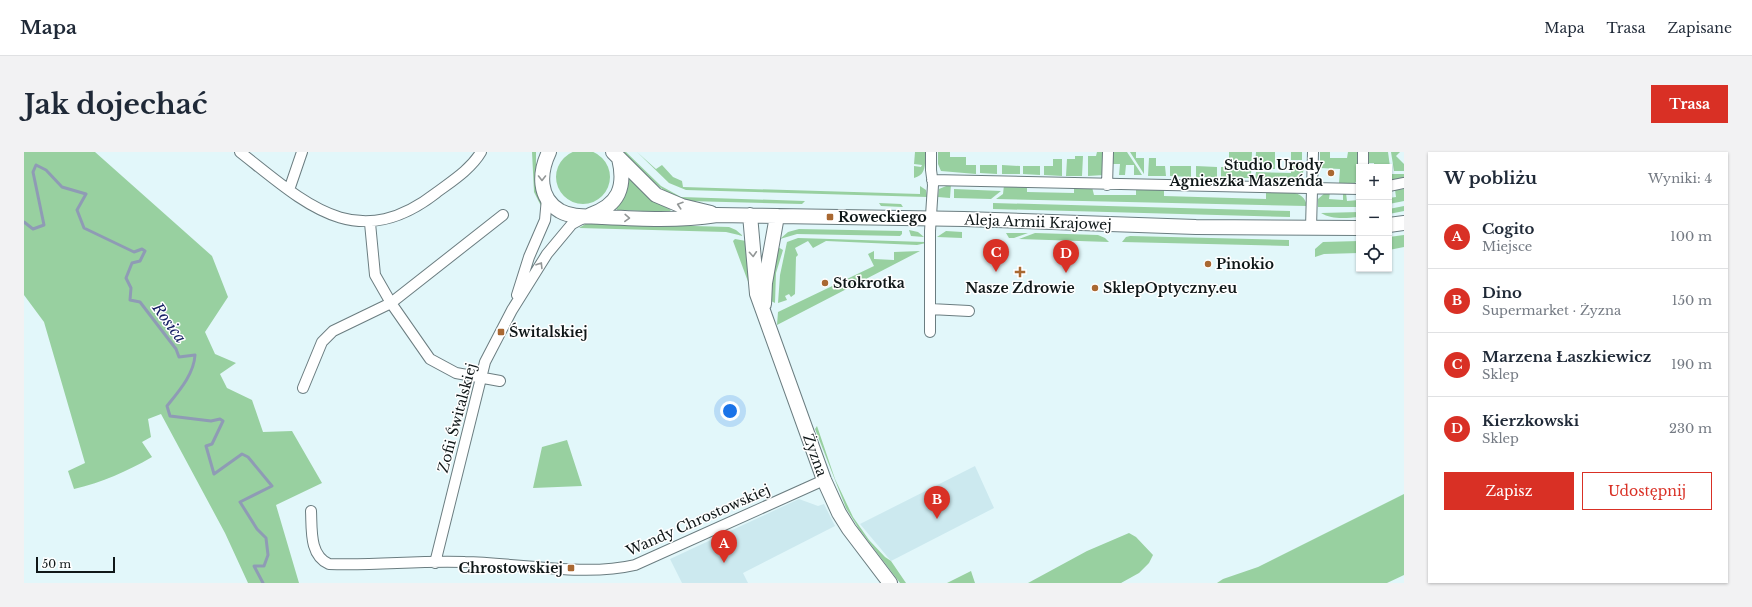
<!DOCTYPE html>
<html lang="pl">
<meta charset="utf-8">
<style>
body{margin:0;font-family:"Libre Baskerville",serif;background:#f2f2f3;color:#1f2937}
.controls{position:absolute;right:12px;top:12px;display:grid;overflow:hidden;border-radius:0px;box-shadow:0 1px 3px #0004}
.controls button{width:36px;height:36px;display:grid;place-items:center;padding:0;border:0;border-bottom:1px solid #e0e1e3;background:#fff;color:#1f2937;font:20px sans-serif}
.scale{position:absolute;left:12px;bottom:10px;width:79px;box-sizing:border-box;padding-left:4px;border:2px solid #0f1718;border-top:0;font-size:11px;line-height:14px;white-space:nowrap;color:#0f1718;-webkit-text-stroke:3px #fff;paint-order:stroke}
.you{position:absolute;left:706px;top:259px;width:14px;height:14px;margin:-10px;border:3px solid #fff;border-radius:50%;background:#1a73e8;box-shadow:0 0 0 6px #1a73e833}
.badge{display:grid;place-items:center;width:26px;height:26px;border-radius:50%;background:#d93025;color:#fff;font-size:13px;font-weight:700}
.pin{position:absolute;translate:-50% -33px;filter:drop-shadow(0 1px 2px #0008)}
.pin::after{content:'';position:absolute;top:21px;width:14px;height:12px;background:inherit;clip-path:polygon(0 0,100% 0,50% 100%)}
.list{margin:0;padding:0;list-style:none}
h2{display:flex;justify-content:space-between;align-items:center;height:52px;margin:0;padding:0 16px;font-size:17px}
h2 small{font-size:13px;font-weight:400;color:#747a83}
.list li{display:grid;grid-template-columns:26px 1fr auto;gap:12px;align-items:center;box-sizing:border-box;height:64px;padding:0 16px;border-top:1px solid #e0e1e3}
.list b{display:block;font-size:15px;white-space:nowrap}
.list p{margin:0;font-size:13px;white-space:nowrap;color:#747a83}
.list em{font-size:13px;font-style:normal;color:#747a83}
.actions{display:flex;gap:8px;padding:12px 16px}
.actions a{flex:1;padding:9px 0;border:1px solid #d93025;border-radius:0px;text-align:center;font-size:14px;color:#d93025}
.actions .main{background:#d93025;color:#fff}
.icon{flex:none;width:22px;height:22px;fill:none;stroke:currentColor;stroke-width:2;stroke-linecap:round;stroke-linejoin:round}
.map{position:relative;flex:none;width:1380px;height:431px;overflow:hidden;border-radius:0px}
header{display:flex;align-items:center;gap:24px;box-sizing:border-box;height:56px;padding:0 20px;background:#fff;border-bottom:1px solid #e0e1e3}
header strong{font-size:19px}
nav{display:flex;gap:22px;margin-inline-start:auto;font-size:14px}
.intro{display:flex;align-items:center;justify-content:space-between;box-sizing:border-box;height:96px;padding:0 24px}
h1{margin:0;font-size:28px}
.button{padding:10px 18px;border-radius:0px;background:#d93025;color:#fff;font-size:14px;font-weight:700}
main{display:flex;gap:24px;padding:0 24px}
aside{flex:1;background:#fff;border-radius:0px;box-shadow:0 1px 3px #0004}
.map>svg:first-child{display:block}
.built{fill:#cce9ef}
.green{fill:#98d0a0}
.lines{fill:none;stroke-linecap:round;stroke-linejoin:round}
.stream{stroke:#8f9bb5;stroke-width:3}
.street-casing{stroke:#6b7d80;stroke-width:12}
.secondary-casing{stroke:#6b7d80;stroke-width:16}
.street{stroke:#fff;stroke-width:10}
.secondary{stroke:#fff;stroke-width:14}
.oneway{stroke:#939797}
.poi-dot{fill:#a96832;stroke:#fff;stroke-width:1.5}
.labels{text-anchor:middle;stroke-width:3;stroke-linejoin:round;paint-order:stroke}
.poi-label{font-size:14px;font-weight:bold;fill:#0f1718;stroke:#fff;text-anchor:start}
.street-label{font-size:14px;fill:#0f1718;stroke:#fff}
.water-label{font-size:15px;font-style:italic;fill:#162064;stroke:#fff}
</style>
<header>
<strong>Mapa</strong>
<nav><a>Mapa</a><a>Trasa</a><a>Zapisane</a></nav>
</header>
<div class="intro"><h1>Jak dojechać</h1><a class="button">Trasa</a></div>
<main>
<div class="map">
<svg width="1380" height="431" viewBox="0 0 1380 431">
<rect width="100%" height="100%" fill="#e2f7fa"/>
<path class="built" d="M951,314L970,356L867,409L836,372Z
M775,347L794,354L800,352L811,374L719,421L724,431H658L646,407Z"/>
<path class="green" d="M532 25a27 27 0 1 1 54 0a27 27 0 1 1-54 0Z
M0,0H71L188,104L204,145L181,180L191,202L212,211L196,222L203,236L228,248L239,280L268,279L298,331L252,353L275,431H224L201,381L137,262L124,267L127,285L118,290L128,305C102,320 79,330 50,337L44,319L61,311L20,170L0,143Z
M508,0H512V27L518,48V56L510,40Z
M599,0H602L637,34L657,45L781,49L778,52L664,49C635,41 620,21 599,0Z
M613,0L632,17L638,13L649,25L658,29L659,35L896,42V34L902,38L903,45L662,38L645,31Z
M891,0H901C901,11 903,23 890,26V14L897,15L898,13L890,12Z
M914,0H926V5H942V13H952V22L917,19L914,12Z
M1073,0H1081L1080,23L1064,24V4H1072Z
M1088,0H1103L1118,23H1110V13H1102L1101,23H1095L1096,12H1087Z
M1106,0H1112V6H1120V22Z
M1205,0H1228L1227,24L1225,26H1197V15H1205Z
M1232,0H1251V17H1231Z
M1263,0H1278V8H1267V0Z
M1296,0H1306V6H1323L1324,0H1336L1335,26L1331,31H1315L1316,17L1296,16Z
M1343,0H1364L1367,22H1380V26L1365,28V15H1350V11H1342Z
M1367,0H1376L1372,4L1380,12V19H1370Z
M1051,4H1059L1058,24H1042L1043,7H1051Z
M1125,6H1132V14H1141L1142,24H1124Z
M1029,7H1038V24L1020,23V14H1029Z
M956,13H973V22L956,21Z
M978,13L996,14V22H978Z
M1267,13H1280L1279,21L1273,28L1231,27L1232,20L1267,21Z
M999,14H1016V23L999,22Z
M1146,14H1167V25L1146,24Z
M1172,14L1193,15V25H1172Z
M604,27L607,28L625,46L647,58L645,60L593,58L592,56L600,44Z
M927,32L926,46L914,45L915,37Z
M980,33H1003V40L1050,41V35H1068L1070,43H1112V36H1140V44L1242,47V40C1256,40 1280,36 1283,54L972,47L979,42Z
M930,37L977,39L967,47L930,46Z
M1380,37V49L1365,52V46L1372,45L1371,38Z
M1302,40H1306L1305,47L1319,48V41H1322L1323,49L1335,48V55H1294V47Z
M855,51L877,52L879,55L857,54Z
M969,51L1266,59V65L969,57Z
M1380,54V59L1365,62V57Z
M1335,60V65C1323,66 1308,68 1297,61Z
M563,71L705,75L712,78L719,84L702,80L555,76Z
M775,77L878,79V82L876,84L773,82L756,87L764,80Z
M885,78L894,80L900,85L887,84Z
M922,79L938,80V86L913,85Z
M982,81H1004L990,86H985Z
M1011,81L1074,83L1081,86L1085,90L995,87Z
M1380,83V95L1365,98V85Z
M1106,84L1265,88V94L1098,90L1102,85Z
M774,86L901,90L902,91L893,93L802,89L789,96L784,89L771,96L774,103L772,105L771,142L767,145L765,142L761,144L763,148L754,151L756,123L763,90Z
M711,87L722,89L726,135L709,89Z
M1335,89V101L1300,102L1291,105V97L1299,90Z
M754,95L759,98L752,121L751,151L747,149V137Z
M850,99V107L870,108V100L896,99L753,173L754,160L850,114L844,102Z
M793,274L811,327L829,365L845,388L861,405L867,409L882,431H876L835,377L822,356L791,277Z
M543,288L558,334L509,336L518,295Z
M1380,342V423L1363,431H1193L1199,427L1234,415Z
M1105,381L1112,385L1129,403L1125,411L1115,421L1097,431H1004L1063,399Z
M947,419L951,431H923Z"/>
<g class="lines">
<path class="stream" d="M0,70L9,77L20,73L9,20L12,13L22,18L38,35L62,42L53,58L60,76L110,100L118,97L121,99L116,109L108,111L102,126L107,136L106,148L116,150L152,197L155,205L171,203C170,222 155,239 143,254L146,264L187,269L196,267L199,269L188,292L182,294L190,322L218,302L224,305L248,334L216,350L233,377L242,386L244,403L240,414H230L239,431"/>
<defs>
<path id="street" d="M216,0C281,51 332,103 412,41C428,29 447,17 457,0
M1339,15V0
M908,28L1335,37
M1083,33L1084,0
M1365,34L1380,31
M265,38L278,0
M346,71L351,123L367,151L406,207L432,221L476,229
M1287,76L1289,0
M493,143L505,105L521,68L523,46
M906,157L945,159
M906,180V79L909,33L907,18V0
M279,236L298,190L309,179L367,151L479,63
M287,359C288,377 285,403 305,412C350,414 396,408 441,410C494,411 560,425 611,413L800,328
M411,411L461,210L488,158L523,102L548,72L561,65"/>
<path id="secondary" d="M525,0C515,21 514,46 536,59C549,66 564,64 578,65C617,67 655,69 693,63L940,67L1172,75L1335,76
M589,0L632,43L658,54L687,61
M566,63C595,53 602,35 595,6
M726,63L733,142L800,328L815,361L825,377L866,431
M1365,73L1380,71
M740,152L741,131L753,64"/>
</defs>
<use href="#street" class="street-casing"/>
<use href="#secondary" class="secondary-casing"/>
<use href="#street" class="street"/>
<use href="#secondary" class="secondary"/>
</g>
<defs><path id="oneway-chevron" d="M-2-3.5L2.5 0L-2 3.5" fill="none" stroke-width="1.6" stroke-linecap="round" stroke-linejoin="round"/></defs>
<g class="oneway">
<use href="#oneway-chevron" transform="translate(518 26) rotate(90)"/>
<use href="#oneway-chevron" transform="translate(656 53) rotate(-162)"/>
<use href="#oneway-chevron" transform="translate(603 66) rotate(2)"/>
<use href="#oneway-chevron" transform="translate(729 102) rotate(86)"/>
<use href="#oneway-chevron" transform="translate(516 113) rotate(-58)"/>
</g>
<g class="poi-dot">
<circle cx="1307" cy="21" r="4"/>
<rect x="802" y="61" width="8" height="8" rx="2"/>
<circle cx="1184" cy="112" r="4"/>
<path d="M994 114h4v4h4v4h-4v4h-4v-4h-4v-4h4z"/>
<circle cx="801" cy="131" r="4"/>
<circle cx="1071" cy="136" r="4"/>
<rect x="473" y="176" width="8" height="8" rx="2"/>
<rect x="543" y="412" width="8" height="8" rx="2"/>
</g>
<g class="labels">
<g class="poi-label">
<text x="1299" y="18" text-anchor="end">Studio Urody<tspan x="1299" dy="16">Agnieszka Maszeńda</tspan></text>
<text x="814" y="70">Roweckiego</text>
<text x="1192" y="117">Pinokio</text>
<text x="809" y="136">Stokrotka</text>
<text x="996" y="141" text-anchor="middle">Nasze Zdrowie</text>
<text x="1079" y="141">SklepOptyczny.eu</text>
<text x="485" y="185">Świtalskiej</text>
<text x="539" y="421" text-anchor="end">Chrostowskiej</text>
</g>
<g class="street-label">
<text transform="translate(1014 70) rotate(2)" y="5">Aleja Armii Krajowej</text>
<text transform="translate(433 266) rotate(-75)" y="5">Zofii Świtalskiej</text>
<text transform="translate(791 303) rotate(70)" y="5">Żyzna</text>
<text transform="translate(674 368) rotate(-24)" y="5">Wandy Chrostowskiej</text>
</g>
<g class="water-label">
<text transform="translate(145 171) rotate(54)" y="5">Rosica</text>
</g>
</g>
</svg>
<div class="controls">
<button>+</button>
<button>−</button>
<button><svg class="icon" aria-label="locate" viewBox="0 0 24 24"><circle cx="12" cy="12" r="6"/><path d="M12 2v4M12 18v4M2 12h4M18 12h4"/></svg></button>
</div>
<div class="scale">50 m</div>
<div class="you"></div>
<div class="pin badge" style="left:700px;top:411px">A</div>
<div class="pin badge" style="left:913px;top:367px">B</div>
<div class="pin badge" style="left:972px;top:120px">C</div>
<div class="pin badge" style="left:1042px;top:121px">D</div>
</div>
<aside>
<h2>W pobliżu<small>Wyniki: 4</small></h2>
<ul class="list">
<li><span class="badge">A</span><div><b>Cogito</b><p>Miejsce</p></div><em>100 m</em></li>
<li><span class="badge">B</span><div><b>Dino</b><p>Supermarket · Żyzna</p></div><em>150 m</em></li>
<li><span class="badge">C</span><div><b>Marzena Łaszkiewicz</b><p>Sklep</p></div><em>190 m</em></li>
<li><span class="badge">D</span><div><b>Kierzkowski</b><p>Sklep</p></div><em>230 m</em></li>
</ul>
<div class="actions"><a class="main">Zapisz</a><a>Udostępnij</a></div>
</aside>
</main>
